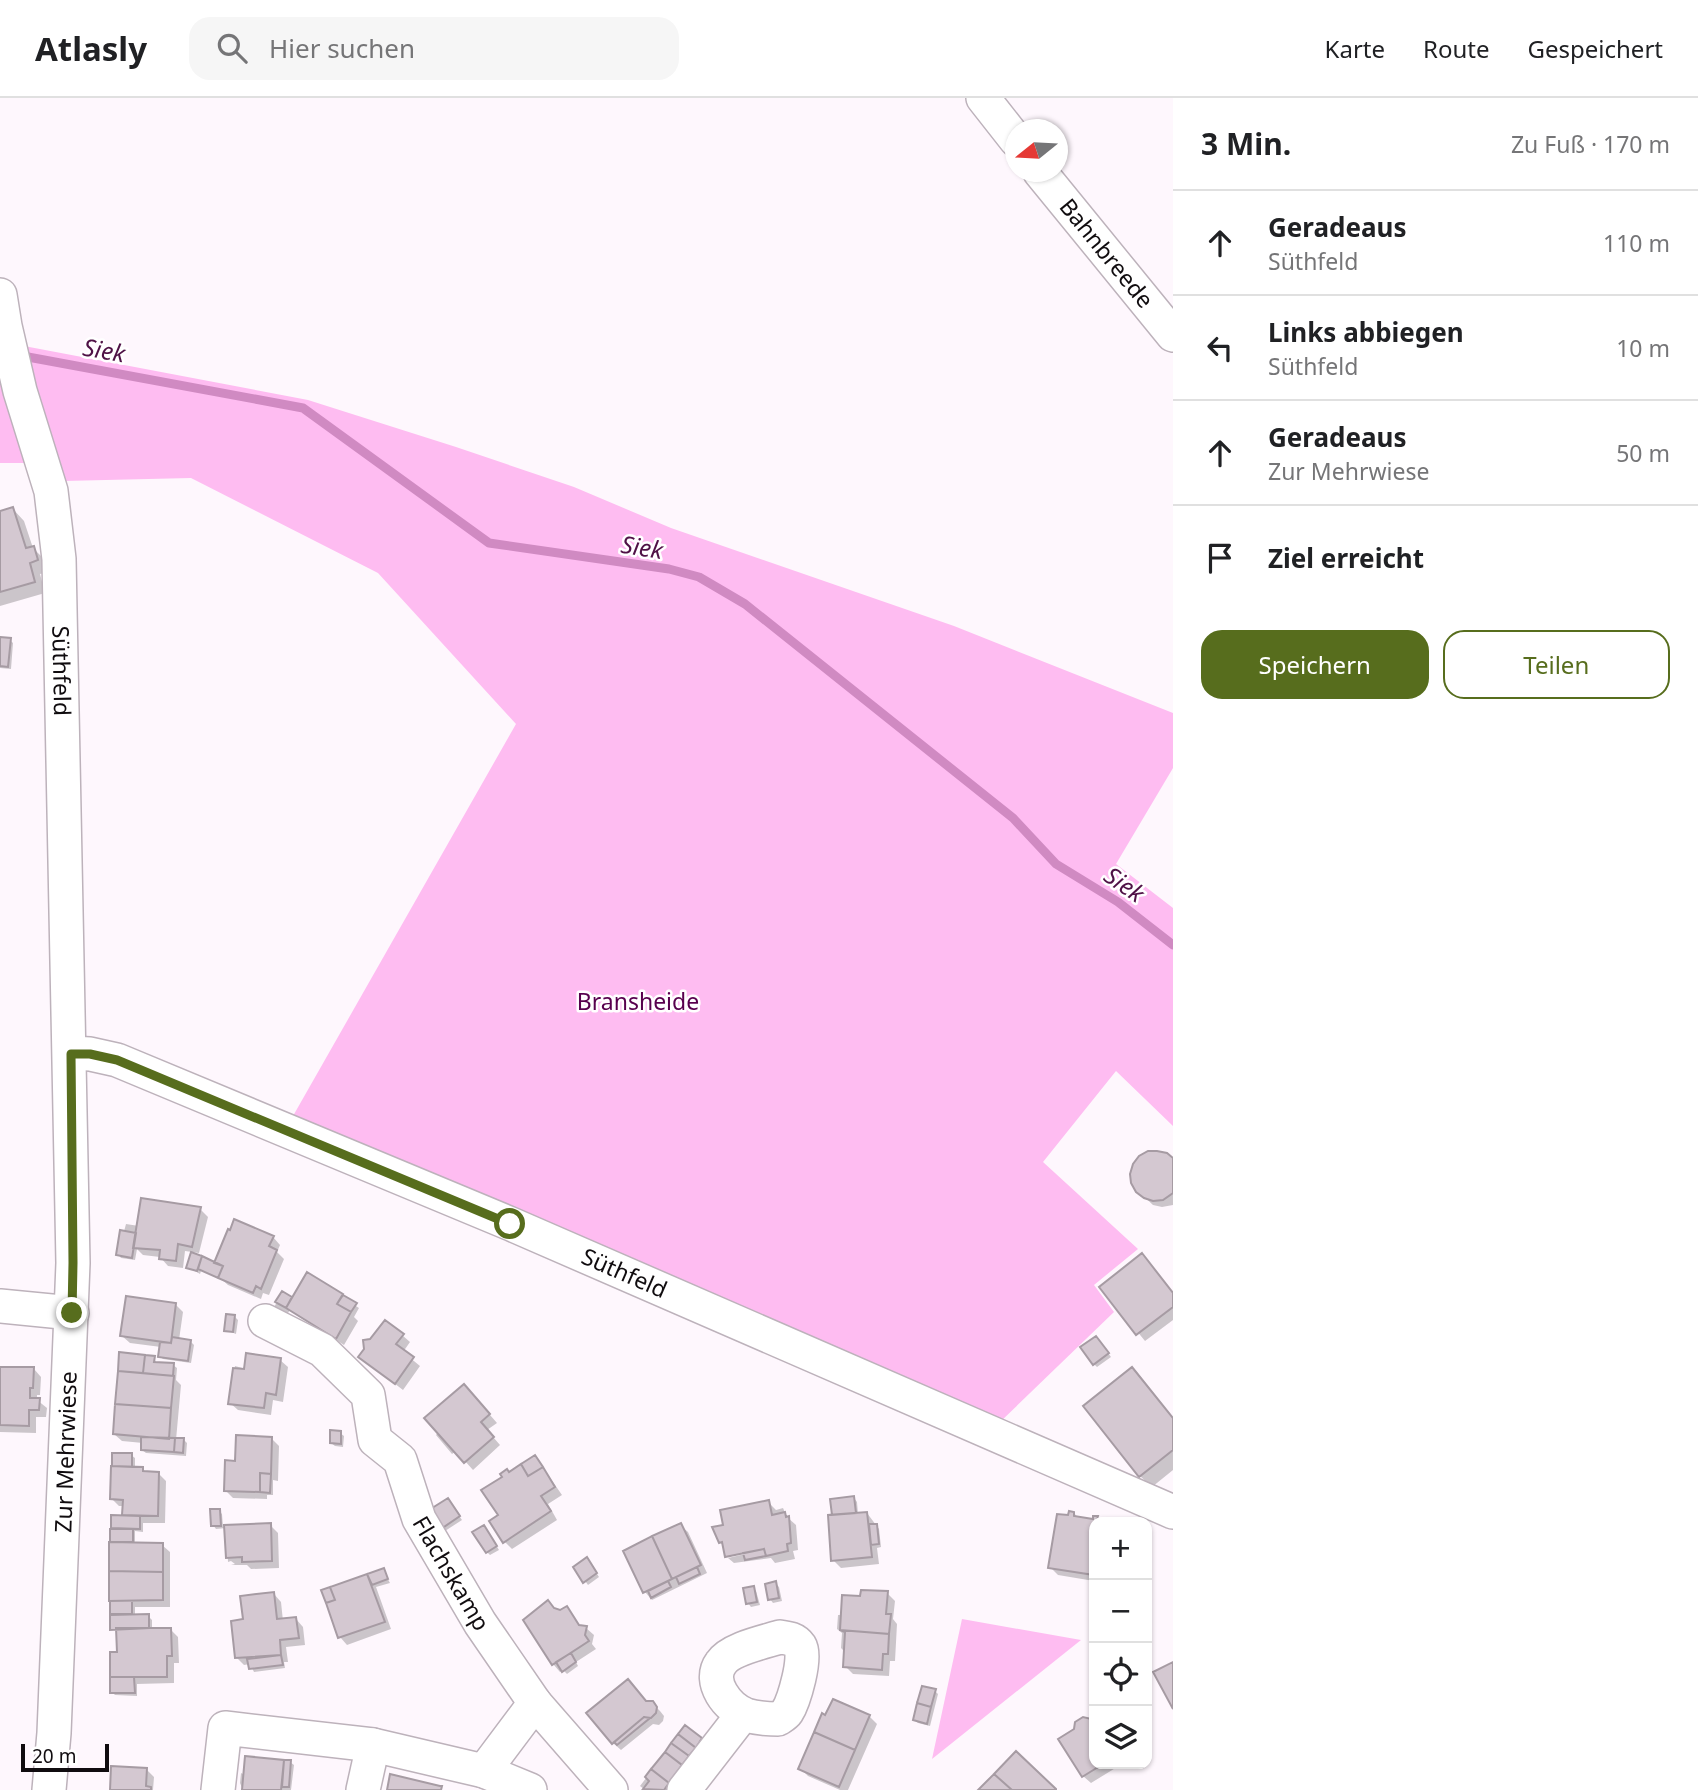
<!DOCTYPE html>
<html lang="de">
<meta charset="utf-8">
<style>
body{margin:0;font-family:"Noto Sans",sans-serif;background:#f6f6f6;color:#202124}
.controls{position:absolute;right:21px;bottom:21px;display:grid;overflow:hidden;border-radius:14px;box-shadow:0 2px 5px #0004}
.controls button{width:63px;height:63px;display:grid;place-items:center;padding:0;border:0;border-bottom:2px solid #e0e0e0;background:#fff;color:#202124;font:35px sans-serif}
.compass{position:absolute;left:1005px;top:21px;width:63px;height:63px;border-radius:50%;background:#fff;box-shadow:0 2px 5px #0004;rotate:252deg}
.scale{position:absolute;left:21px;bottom:18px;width:88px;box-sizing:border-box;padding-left:7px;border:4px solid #100c0f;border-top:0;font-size:19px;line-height:24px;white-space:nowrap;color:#100c0f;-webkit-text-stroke:5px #fff;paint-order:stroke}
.stop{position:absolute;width:21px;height:21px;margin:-16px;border:5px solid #576d1d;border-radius:50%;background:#fff}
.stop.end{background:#576d1d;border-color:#fff;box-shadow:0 2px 7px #0008}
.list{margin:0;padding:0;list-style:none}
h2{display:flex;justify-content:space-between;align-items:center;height:91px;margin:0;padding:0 28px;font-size:30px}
h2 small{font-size:23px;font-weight:400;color:#757577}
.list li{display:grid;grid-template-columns:46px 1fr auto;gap:21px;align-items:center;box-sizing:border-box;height:105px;padding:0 28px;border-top:2px solid #e0e0e0}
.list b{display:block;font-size:26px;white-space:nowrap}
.list p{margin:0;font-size:23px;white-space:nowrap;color:#757577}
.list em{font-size:23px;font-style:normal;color:#757577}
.actions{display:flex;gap:14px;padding:21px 28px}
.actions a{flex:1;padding:16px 0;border:2px solid #576d1d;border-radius:21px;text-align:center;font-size:24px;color:#576d1d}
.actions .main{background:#576d1d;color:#fff}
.icon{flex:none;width:38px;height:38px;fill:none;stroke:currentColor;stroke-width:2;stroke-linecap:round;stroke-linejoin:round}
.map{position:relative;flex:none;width:1173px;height:1692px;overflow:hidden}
header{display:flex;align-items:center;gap:42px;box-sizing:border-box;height:98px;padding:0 35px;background:#fff;border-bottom:2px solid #e0e0e0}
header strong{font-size:33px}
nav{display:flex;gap:38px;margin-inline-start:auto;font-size:24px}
.search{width:490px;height:63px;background:#f6f6f6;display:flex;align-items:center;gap:18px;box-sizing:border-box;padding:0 24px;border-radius:21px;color:#757577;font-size:26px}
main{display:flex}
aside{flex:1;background:#fff}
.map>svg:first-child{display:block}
.green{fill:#febcf1}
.shadow{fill:#0003}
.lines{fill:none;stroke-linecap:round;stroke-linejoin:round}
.stream{stroke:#d08ac2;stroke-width:9}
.building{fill:#d4c8d1;stroke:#a69ba3;stroke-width:2}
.minor-casing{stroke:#bdb2bb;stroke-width:36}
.minor{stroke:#fff;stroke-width:33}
.route{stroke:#576d1d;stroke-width:9}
.labels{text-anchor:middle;stroke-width:5;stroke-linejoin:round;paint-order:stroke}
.street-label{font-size:23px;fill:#100c0f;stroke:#fff}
.park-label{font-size:23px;fill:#58004e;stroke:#fff}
.water-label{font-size:24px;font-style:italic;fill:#4f1146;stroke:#fff}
</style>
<header>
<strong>Atlasly</strong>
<div class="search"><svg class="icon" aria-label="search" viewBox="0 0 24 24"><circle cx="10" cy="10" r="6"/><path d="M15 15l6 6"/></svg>Hier suchen</div>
<nav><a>Karte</a><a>Route</a><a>Gespeichert</a></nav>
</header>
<main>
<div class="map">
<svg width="1173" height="1692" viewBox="0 0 1173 1692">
<rect width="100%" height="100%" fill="#fef7fd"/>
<path class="green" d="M24,248L308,302L456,349L574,389L671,430L954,528L1173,615V670L1116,766L1173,810V1028L1116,973L1043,1064L1138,1151L1094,1187L1114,1214L998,1326L293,1018L516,626L378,475L191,380L63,383Z
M0,264L33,365H0Z
M962,1521L1081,1542L932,1661Z"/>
<path class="shadow" d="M13,411L24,423L33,450L45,462L49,474L40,476L45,495L0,508V415Z
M0,541L10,542L13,545L11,571L0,570Z
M1173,1062V1107L1162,1109L1153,1107L1138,1093Z
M200,1111L208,1119L199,1155L185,1153L183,1170L168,1168L160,1159L143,1157L137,1151L135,1162L121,1160L118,1156L126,1126L139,1128Z
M273,1139L280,1147L277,1154L284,1161L269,1197L263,1195L261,1201L228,1187L220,1180L201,1173L200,1176L188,1169L193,1157L215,1167Z
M308,1177L359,1210L354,1219L358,1223L344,1247L290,1212L286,1218L274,1209L283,1195L293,1201Z
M1101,1189L1173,1195V1222L1145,1243Z
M175,1206L183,1214L179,1242L190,1243L194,1247L191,1265L163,1261L160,1258L161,1249L130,1245L122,1238Z
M235,1219L238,1222L236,1236L226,1232Z
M402,1237L410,1244L403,1254L420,1268L403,1292L360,1259Z
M1099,1243L1111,1259L1097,1269L1094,1266Z
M121,1256L154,1260L157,1266L173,1267L177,1270L176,1282L181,1287L176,1342H184L187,1345L186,1358L146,1355L142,1352L143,1345L122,1343L114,1336Z
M280,1262L288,1269L283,1304L273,1302L271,1317L238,1312L230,1305L235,1268L246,1271Z
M0,1270L34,1271L41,1279L40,1297H37V1302L47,1310L46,1319H36V1335L0,1334Z
M1132,1271L1173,1320V1372L1152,1389L1140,1378Z
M471,1295L497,1325L487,1332L500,1347L473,1372L456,1353L452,1356L436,1337Z
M340,1335L344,1338L343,1349L335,1348L331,1345Z
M271,1340L279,1348L278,1383L273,1382V1397H267V1401L233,1400L225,1392L237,1365Z
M131,1357L135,1360V1370H142L147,1375L159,1376L166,1383L165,1425H143V1434L135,1433V1446L162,1447L170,1454V1509H135V1518H148L152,1522V1532H171L178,1539L179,1565H174V1585L137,1586V1598L115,1597L112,1594L118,1556V1534L112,1531L113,1419H124L125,1408H119L112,1401Z
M546,1374L562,1397L548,1406L557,1422L512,1451L504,1443L500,1418L504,1380L510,1376Z
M854,1400L857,1404L858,1416L867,1415L879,1431L881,1449L877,1450L879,1466L841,1470L833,1462Z
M768,1404L776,1412L783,1410L787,1419L796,1427L798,1452L793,1453L795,1461L775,1465L771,1460L734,1465L728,1460L745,1456V1453L724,1448L720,1444L725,1428Z
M451,1406L462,1422L445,1433L442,1430Z
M219,1413L222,1416L223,1429L270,1427L278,1435L279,1470L251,1471L247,1467H231L235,1466L231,1463L228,1464L226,1430L216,1431L213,1427Z
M1074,1415L1079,1421L1094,1423L1097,1420L1101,1424H1094V1483L1058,1477L1050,1469L1069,1419Z
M680,1427L688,1434L707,1475L652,1502L645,1494Z
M487,1432L499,1452L490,1457L487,1454Z
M590,1465L599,1479L588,1487L575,1469Z
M383,1472L390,1485L376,1489L391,1531L347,1547L340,1539L367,1478L372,1483Z
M775,1485L779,1489L782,1503L773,1505L770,1501Z
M753,1490L756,1493L760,1507L751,1509L748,1505Z
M887,1495L895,1503L893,1521L897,1526L895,1563H890L889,1578L853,1576L845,1568L844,1553L841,1550L842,1535L837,1531L838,1517H843L862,1500Z
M274,1496L281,1504L283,1523L296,1521L303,1529L305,1547L286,1549L288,1564H284L285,1570L254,1574L250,1566L244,1567L236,1559L245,1523Z
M566,1510L581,1529L586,1530L594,1537L592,1546L596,1551L576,1564L578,1568L567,1576L563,1572L560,1574L553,1566L556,1513L560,1514Z
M935,1593L938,1596L930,1628L918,1625L915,1622Z
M647,1605H652L660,1613L664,1618L663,1623L659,1627L653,1626L621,1652L613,1645Z
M869,1618L877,1626L848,1692H840L808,1678L800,1670Z
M1094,1620V1666H1122L1091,1685L1083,1678L1091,1622Z
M685,1629L704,1645L669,1692H645L640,1688Z
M247,1660L290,1664L294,1667L291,1692H243L240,1685L241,1675L245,1677Z
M147,1672L154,1679L153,1692H111Z"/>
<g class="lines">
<path class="stream" d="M28,259L303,310L489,445L669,471L699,479L745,506L1013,720L1056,766L1118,804L1173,847"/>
</g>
<path class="building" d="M13,409L26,450L34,448L38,462L30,465L35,484L0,494V413Z
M0,539L11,540L8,569L0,568Z
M1148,1053H1157L1167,1055L1173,1060V1095L1163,1102L1153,1103L1144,1100L1136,1094L1131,1085L1130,1076L1133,1066L1139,1058Z
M141,1100L201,1109L192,1149L178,1146L176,1163L159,1161L160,1152L133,1150Z
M234,1121L274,1138L269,1148L277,1152L261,1191L256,1188L253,1195L218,1180L223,1168L214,1165L228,1131L230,1132Z
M120,1132L136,1135L132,1160L116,1157Z
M191,1154L202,1158L197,1173L186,1170Z
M1142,1155L1173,1195V1209L1136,1237L1099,1189Z
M202,1158L223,1168L218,1180L198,1171Z
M307,1174L343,1196L337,1206L351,1214L336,1241L286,1210Z
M282,1193L292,1199L286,1210L275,1204Z
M343,1197L357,1205L351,1214L337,1206Z
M126,1198L176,1205L171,1245L120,1238Z
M226,1216L235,1217L233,1234L224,1233Z
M385,1222L404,1236L396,1246L414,1259L395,1286L358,1259L364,1251L363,1242L370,1241Z
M1096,1238L1109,1255L1093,1267L1080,1249Z
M172,1239L191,1242L188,1263L158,1259L160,1244L171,1245Z
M119,1254L145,1257L143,1275L118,1273Z
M246,1255L281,1260L276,1297L266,1295L264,1310L228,1306L233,1270L244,1271Z
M145,1257L155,1258L154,1264L174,1265L173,1278L143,1275Z
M0,1269H34L33,1290H30V1300H40L39,1312H29V1328L0,1327Z
M1132,1269L1173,1320V1352L1139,1379L1083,1308Z
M118,1273L174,1278L171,1310L115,1306Z
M464,1286L490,1316L481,1324L494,1339L464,1365L424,1320Z
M115,1306L171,1310L169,1341L113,1336Z
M330,1332L341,1333V1346L330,1345Z
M236,1337L272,1339L271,1376L260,1375V1394L224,1393L225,1362L235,1363Z
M141,1339L175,1340L174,1354L141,1352Z
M175,1340H184L183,1355L174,1354Z
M112,1355H132V1369L112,1368Z
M535,1357L543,1369L528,1378L521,1366Z
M521,1366L528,1378L543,1369L555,1389L541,1398L551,1413L503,1445L489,1423L498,1417L481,1392L502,1379L500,1376L507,1371L509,1374Z
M111,1368L143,1369V1373L159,1374L158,1418L122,1417L123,1402L110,1401Z
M260,1375L271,1376L270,1395L260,1394Z
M854,1398L856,1415L832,1417L830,1401Z
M448,1400L460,1418L441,1431L429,1412Z
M769,1402L772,1417L785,1414L786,1419L789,1418L791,1445L787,1446L788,1453L766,1458L764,1451L725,1459L722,1444L719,1445L712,1429L723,1427L720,1412Z
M210,1411H220L221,1428H211Z
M1069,1413L1074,1414V1418L1093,1421V1418H1098L1097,1422L1110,1424H1094V1477L1048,1470L1057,1416L1068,1417Z
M867,1414L872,1459L831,1463L828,1417Z
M111,1417L140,1418V1431L111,1430Z
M271,1425L272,1463L242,1464V1459L226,1460L224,1427Z
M681,1425L701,1467L672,1481L652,1438Z
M869,1426H877L879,1446L871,1447Z
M484,1427L497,1448L486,1455L472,1434Z
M110,1431H133V1444H110Z
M652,1438L672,1481L643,1495L623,1453Z
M109,1444L163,1445V1474L109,1473Z
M764,1451L766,1458L745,1462L743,1455Z
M587,1459L597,1475L583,1485L573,1469Z
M697,1469L700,1476L679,1486L676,1479Z
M384,1470L388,1481L372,1487L367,1476Z
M109,1473L163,1474V1502L109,1503Z
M367,1476L385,1524L338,1540L326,1505L335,1502L330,1489Z
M668,1483L671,1489L651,1500L648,1493Z
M776,1483L779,1500L768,1502L765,1486Z
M754,1488L757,1504L746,1506L743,1490Z
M330,1489L335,1502L326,1505L321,1492Z
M861,1492L888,1493L886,1516H891L889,1536L840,1532L842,1497L860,1498Z
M274,1494L277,1521L296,1519L299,1540L280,1542L281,1557L235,1560L231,1523L243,1521L240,1498Z
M548,1502L554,1510L560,1512L567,1508L579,1527L587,1528L585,1537L589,1543L552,1567L523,1522Z
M110,1503H132V1516H110Z
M149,1516V1530L110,1532V1517Z
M116,1530H171L172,1558H167V1579H110V1554H117Z
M840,1532L889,1536L888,1556H883L882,1572L843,1569L845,1534Z
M571,1555L576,1564L562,1574L556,1564Z
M281,1557L283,1567L249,1571L247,1561Z
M1173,1564V1611L1153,1574Z
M110,1579H134L135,1595H110Z
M628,1581L646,1603H653L657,1609L656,1615L651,1620L644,1619L612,1646L586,1615Z
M922,1588L936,1591L931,1609L917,1605Z
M833,1601L870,1617L855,1652L814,1634L822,1615L825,1617Z
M917,1605L931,1609L927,1626L913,1622Z
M1094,1618V1666H1103L1082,1679L1058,1641L1074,1631L1075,1624L1083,1619L1091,1621Z
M644,1619L650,1620L617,1647L614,1644Z
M685,1627L702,1640L696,1650L678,1636Z
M814,1634L855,1652L839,1689L798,1671Z
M678,1636L696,1650L689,1658L671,1645Z
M671,1645L689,1658L682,1667L665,1654Z
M1016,1653L1056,1691V1692H1012L994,1676Z
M665,1654L682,1667L669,1685L651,1671Z
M245,1658L284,1662L281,1692H242Z
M284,1662H291L289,1689H282Z
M111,1668L147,1670L146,1688L151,1689V1692H110Z
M651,1671L669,1685L664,1692L643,1691L649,1683L645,1679Z
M390,1676L440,1688H442L441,1692H387Z
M994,1676L1012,1692H978Z"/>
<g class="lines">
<defs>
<g id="minor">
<path d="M983,0L1016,42"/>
<path id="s1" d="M1040,74L1173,237"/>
<path id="s2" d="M0,197L5,228L20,293L51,393L59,461L73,1165L54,1635L49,1692"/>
<path id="s3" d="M71,955L90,956L117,962L511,1126L1173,1414"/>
<path d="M0,1208L72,1215"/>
<path id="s4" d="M265,1223L322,1252L368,1297L375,1342L400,1362L419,1421L480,1525L535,1605L611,1692"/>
<path d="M780,1539C788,1540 795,1541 800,1548C807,1559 794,1603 787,1614C785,1617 781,1619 778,1621C768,1621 756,1620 746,1617C728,1610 707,1584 721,1565C730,1551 764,1544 780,1539Z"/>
<path d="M484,1673L535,1605"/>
<path d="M218,1692L225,1630L373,1647L484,1673L530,1692"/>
<path d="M363,1692L373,1647"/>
<path d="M684,1692L743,1616"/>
</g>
</defs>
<use href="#minor" class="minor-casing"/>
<use href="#minor" class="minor"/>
</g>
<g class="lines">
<path class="route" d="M72,1215L73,1165L71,956H90L117,962L510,1126"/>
</g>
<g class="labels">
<g class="street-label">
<text dy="8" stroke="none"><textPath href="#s1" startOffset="105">Bahnbreede</textPath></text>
<text dy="8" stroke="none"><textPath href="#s2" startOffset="383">Süthfeld</textPath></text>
<text dy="8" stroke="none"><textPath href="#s3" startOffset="597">Süthfeld</textPath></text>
<text transform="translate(66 1354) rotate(-88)" y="8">Zur Mehrwiese</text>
<text dy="8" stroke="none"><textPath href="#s4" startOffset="331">Flachskamp</textPath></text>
</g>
<g class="park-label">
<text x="638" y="912">Bransheide</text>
</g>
<g class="water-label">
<text transform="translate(104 253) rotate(10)" y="8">Siek</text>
<text transform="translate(642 450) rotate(9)" y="8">Siek</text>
<text transform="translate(1124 787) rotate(35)" y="8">Siek</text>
</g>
</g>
</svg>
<div class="controls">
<button>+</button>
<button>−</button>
<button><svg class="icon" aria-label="locate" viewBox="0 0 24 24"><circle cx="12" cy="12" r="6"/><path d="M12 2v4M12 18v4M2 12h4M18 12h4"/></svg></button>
<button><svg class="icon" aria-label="layers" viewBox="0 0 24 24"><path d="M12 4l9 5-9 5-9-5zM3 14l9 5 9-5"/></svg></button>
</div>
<svg class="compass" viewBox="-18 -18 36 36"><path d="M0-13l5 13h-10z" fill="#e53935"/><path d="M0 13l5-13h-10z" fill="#757577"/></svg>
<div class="scale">20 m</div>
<div class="stop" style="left:510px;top:1126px"></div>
<div class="stop end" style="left:72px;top:1215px"></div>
</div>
<aside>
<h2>3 Min.<small>Zu Fuß · 170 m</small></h2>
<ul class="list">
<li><svg class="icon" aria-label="ahead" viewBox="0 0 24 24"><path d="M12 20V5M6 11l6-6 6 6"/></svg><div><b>Geradeaus</b><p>Süthfeld</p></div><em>110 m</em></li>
<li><svg class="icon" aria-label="left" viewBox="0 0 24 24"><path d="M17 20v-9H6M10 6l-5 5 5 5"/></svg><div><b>Links abbiegen</b><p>Süthfeld</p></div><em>10 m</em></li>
<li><svg class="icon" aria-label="ahead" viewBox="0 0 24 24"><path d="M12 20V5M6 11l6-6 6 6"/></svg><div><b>Geradeaus</b><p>Zur Mehrwiese</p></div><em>50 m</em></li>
<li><svg class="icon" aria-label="arrive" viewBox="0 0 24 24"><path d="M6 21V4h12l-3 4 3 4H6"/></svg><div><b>Ziel erreicht</b></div></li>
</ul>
<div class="actions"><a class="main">Speichern</a><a>Teilen</a></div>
</aside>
</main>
